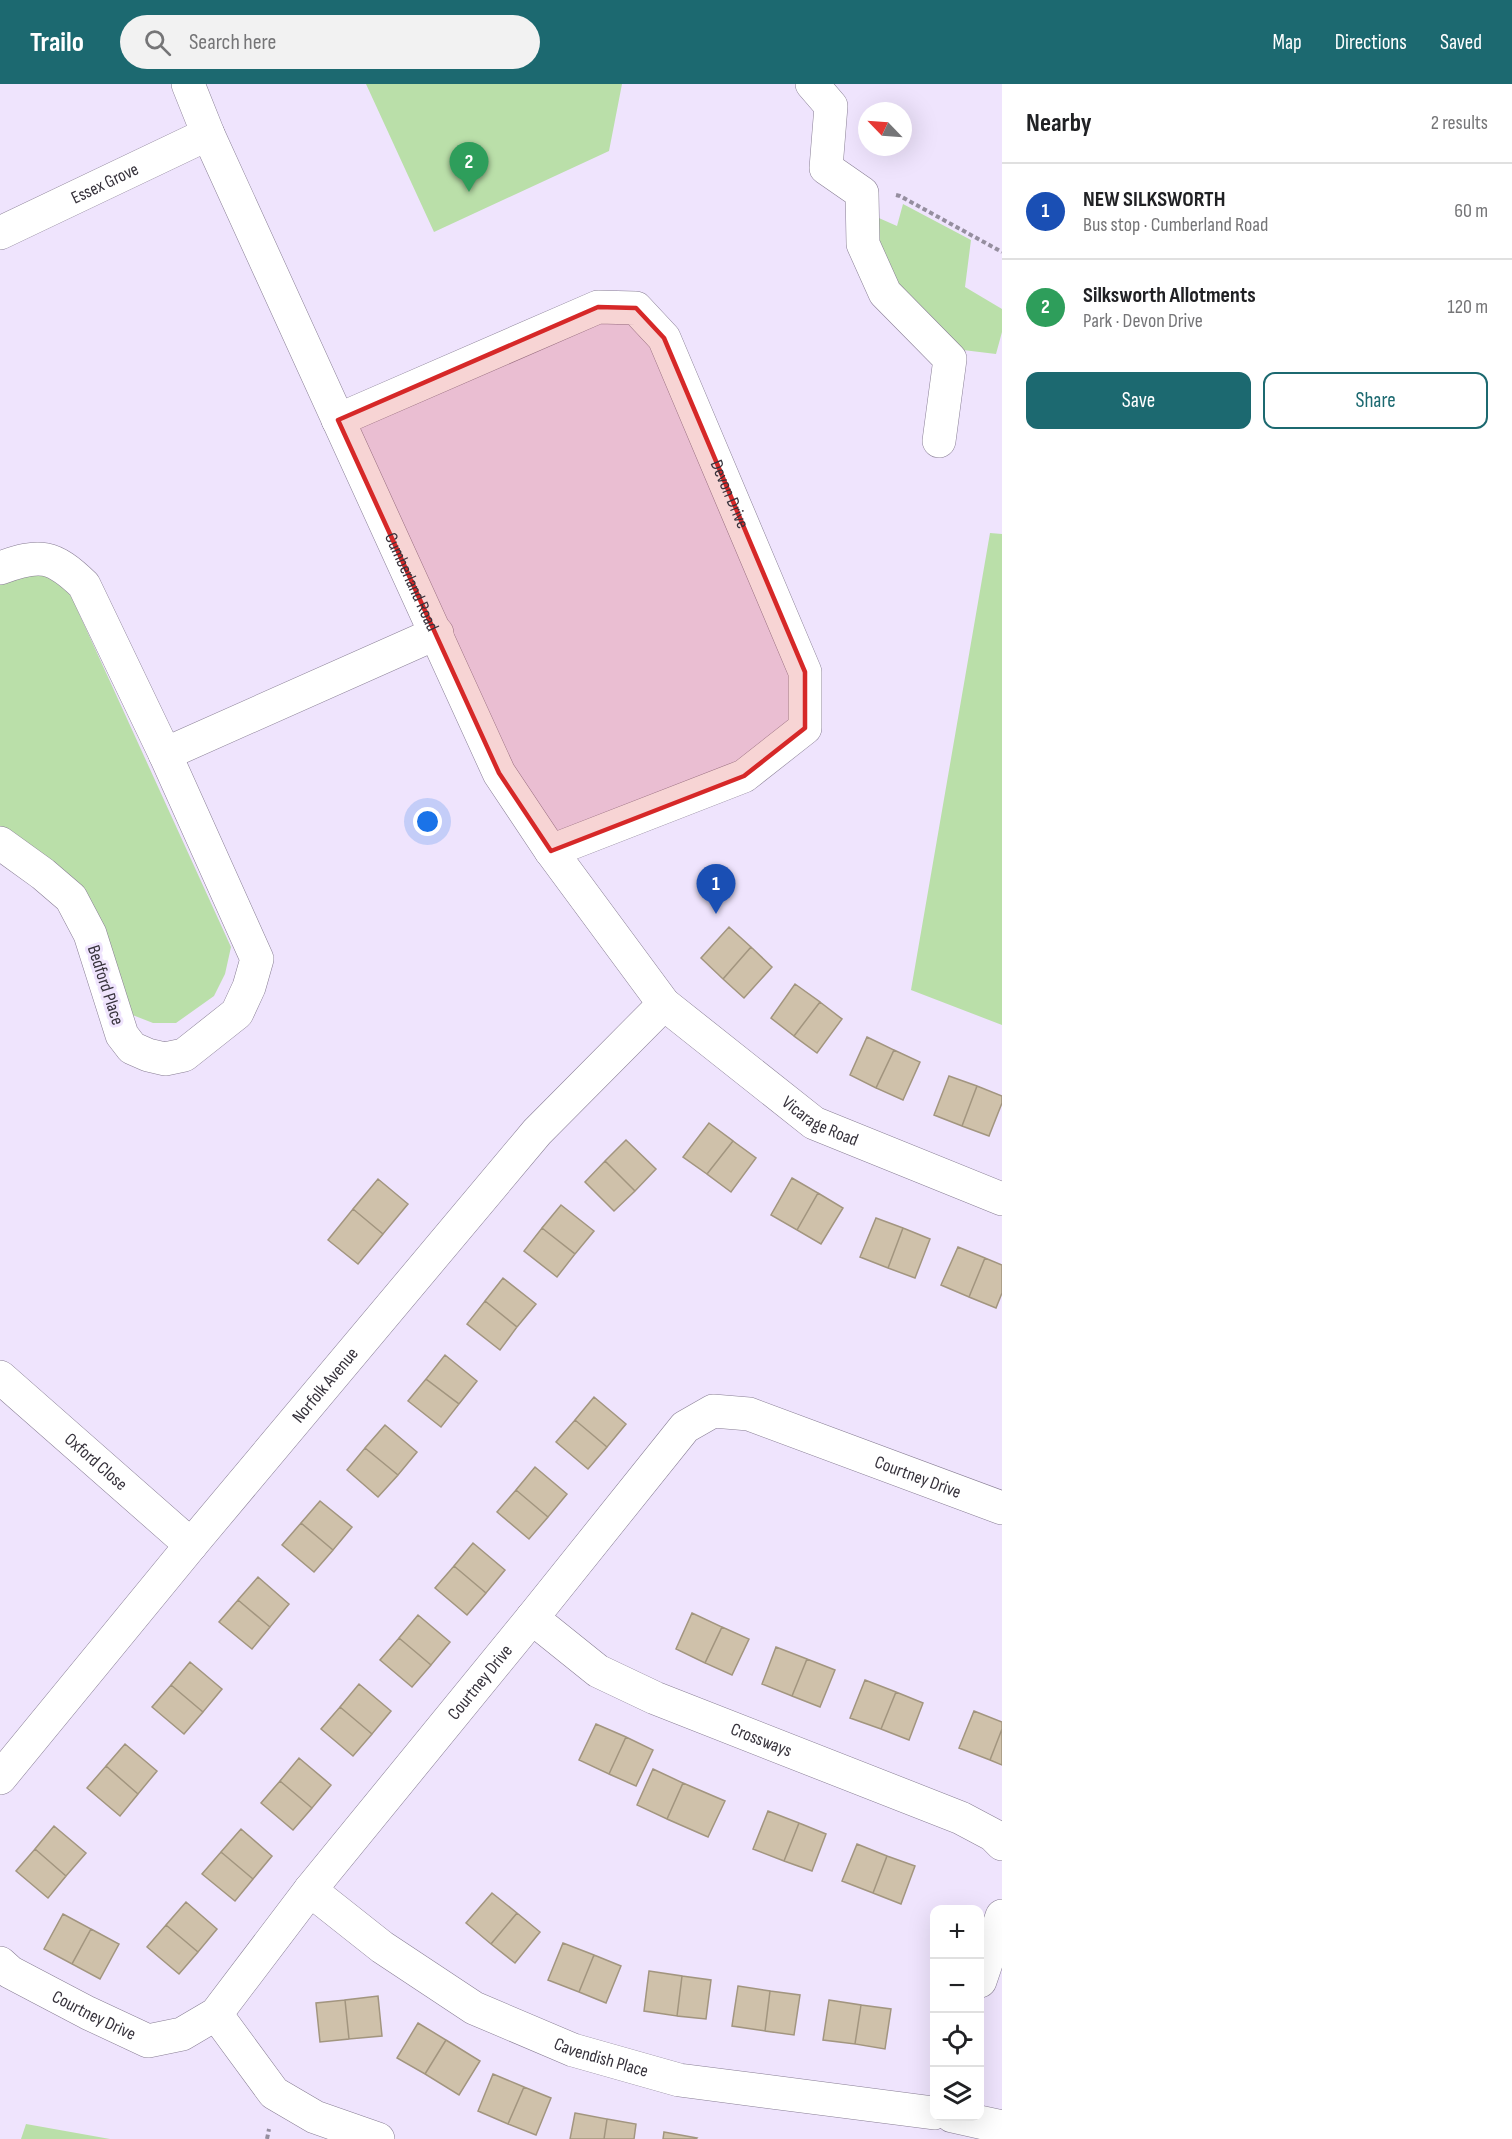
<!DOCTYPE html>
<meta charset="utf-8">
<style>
body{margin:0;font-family:"Sofia Sans Condensed",sans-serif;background:#f2f2f2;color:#202124}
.controls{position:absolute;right:18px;bottom:18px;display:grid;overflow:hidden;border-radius:12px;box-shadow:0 6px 24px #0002}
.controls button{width:54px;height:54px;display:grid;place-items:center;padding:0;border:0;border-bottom:2px solid #e0e0e0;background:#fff;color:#202124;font:30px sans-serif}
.compass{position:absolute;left:858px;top:18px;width:54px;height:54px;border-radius:50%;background:#fff;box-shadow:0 6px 24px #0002;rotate:295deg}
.you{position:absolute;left:428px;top:738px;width:21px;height:21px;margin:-15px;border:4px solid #fff;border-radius:50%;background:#1a73e8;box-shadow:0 0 0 9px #1a73e833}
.badge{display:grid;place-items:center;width:39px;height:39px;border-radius:50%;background:#1c6970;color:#fff;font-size:20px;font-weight:700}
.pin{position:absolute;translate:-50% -50px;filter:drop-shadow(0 2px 3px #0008)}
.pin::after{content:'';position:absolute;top:32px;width:21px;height:18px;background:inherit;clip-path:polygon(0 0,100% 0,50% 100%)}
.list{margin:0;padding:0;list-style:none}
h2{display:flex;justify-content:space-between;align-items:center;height:78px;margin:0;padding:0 24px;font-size:26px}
h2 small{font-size:20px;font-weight:400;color:#757577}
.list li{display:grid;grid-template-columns:39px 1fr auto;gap:18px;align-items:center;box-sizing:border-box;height:96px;padding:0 24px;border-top:2px solid #e0e0e0}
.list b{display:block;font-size:22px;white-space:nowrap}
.list p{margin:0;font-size:20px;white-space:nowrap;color:#757577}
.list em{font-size:20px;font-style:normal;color:#757577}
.actions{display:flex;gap:12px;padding:18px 24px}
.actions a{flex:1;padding:14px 0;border:2px solid #1c6970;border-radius:12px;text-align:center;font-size:21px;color:#1c6970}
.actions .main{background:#1c6970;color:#fff}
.icon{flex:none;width:33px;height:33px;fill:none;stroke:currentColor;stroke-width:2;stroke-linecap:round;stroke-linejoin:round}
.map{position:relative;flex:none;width:1002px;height:2055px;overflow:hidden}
header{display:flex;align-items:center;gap:36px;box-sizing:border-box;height:84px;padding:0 30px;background:#1c6970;color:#fff}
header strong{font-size:28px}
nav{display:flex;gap:33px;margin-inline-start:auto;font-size:21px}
.search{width:420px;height:54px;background:#f2f2f2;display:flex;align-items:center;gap:15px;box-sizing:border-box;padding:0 21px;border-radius:33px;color:#757577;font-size:22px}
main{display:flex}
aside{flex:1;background:#fff}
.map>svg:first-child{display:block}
.green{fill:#badfa9}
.building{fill:#cfc1aa;stroke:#a2957f;stroke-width:1.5}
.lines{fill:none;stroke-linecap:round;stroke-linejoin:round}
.minor-casing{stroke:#887e94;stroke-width:34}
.path{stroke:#958e9f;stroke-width:4;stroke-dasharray:4.5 3;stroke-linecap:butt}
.minor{stroke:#fff;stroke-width:33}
.marked{fill:#d62828;fill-opacity:0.2;stroke:#d62828;stroke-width:4.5;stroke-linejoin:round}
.labels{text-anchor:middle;stroke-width:6;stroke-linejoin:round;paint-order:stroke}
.street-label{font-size:18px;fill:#36323b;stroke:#efe4fd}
</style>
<header>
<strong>Trailo</strong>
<div class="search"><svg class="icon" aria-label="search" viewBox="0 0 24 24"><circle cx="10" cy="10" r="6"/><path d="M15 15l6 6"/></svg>Search here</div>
<nav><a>Map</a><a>Directions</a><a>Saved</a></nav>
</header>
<main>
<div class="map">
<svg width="1002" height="2055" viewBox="0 0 1002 2055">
<rect width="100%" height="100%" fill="#efe4fd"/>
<path class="green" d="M366,0H622L609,67L434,148Z
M903,120L971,156L965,203L1002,225V248L996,270L963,266L925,235L899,207L873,165L872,131L897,142Z
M990,449L1002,450V941L911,906Z
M30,488L59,495L72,514L231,863L225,890L214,912L176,939H153L130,930L90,814L70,794L0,745V501Z
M26,2040L110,2055H21Z"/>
<path class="building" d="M729,843L751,863L723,895L701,874Z
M751,863L772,883L744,914L723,895Z
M795,900L820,918L794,952L771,934Z
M820,918L842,935L817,969L794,952Z
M867,953L894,966L876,1004L850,991Z
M894,966L920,978L903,1016L876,1004Z
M949,992L977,1002L962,1042L934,1031Z
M977,1002L1002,1012V1019L989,1052L962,1042Z
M709,1039L733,1057L707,1090L683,1073Z
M626,1056L656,1085L635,1107L605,1077Z
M733,1057L756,1074L731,1108L707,1090Z
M605,1077L635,1107L614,1127L585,1098Z
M792,1094L818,1109L797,1146L771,1131Z
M378,1095L408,1120L383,1150L353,1125Z
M818,1109L843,1124L821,1160L797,1146Z
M561,1121L594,1147L575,1170L542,1144Z
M353,1125L383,1150L358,1180L328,1156Z
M876,1134L903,1144L888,1184L860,1173Z
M542,1144L575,1170L557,1193L524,1167Z
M903,1144L930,1155L915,1194L888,1184Z
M958,1163L985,1174L969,1213L941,1201Z
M985,1174L1002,1181V1209L996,1224L969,1213Z
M503,1194L536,1220L517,1243L485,1217Z
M485,1217L517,1243L500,1266L467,1240Z
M445,1271L477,1297L459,1320L426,1295Z
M426,1295L459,1320L441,1343L408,1317Z
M594,1313L626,1340L607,1363L575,1336Z
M575,1336L607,1363L588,1385L556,1358Z
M385,1341L417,1368L398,1391L365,1364Z
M365,1364L398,1391L378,1413L347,1386Z
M535,1383L567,1410L548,1433L516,1406Z
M516,1406L548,1433L529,1455L497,1428Z
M320,1417L352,1443L333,1466L301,1439Z
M301,1439L333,1466L314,1488L282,1461Z
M473,1459L505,1486L486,1509L454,1482Z
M454,1482L486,1509L467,1531L435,1504Z
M258,1493L289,1520L270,1543L238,1516Z
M238,1516L270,1543L252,1565L219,1538Z
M692,1529L722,1543L705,1579L676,1565Z
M418,1531L450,1558L431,1581L399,1554Z
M722,1543L749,1555L732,1591L705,1579Z
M399,1554L431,1581L412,1603L380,1576Z
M776,1563L807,1575L792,1612L762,1600Z
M807,1575L835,1586L820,1623L792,1612Z
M190,1578L222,1605L203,1628L171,1601Z
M865,1596L896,1608L881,1645L850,1634Z
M359,1600L391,1627L372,1650L340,1623Z
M171,1601L203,1628L184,1650L152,1623Z
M896,1608L923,1619L909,1656L881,1645Z
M340,1623L372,1650L353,1672L321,1645Z
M974,1627L1002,1638V1645L990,1676L959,1664Z
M596,1640L626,1653L609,1690L579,1676Z
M1002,1645V1681L990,1676Z
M626,1653L653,1666L636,1702L609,1690Z
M125,1660L157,1687L138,1710L106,1682Z
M299,1674L331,1701L312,1724L280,1697Z
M106,1682L138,1710L120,1732L87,1704Z
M653,1685L683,1699L667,1735L637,1721Z
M280,1697L312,1724L293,1746L261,1719Z
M683,1699L725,1717L708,1753L667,1735Z
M768,1727L799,1739L784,1777L753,1765Z
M799,1739L826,1750L812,1787L784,1777Z
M54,1742L86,1769L66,1792L35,1765Z
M241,1745L272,1772L253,1795L221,1768Z
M857,1760L887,1772L873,1809L842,1797Z
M35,1765L66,1792L48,1814L16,1787Z
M221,1768L253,1795L235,1817L202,1790Z
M887,1772L915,1782L901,1820L873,1809Z
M492,1809L517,1829L491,1860L466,1839Z
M186,1818L217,1845L198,1868L166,1841Z
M517,1829L540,1848L515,1879L491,1860Z
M63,1830L91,1845L72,1880L44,1865Z
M166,1841L198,1868L179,1890L147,1863Z
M91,1845L119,1860L100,1895L72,1880Z
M563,1859L594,1871L579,1908L548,1896Z
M594,1871L621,1882L606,1919L579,1908Z
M649,1887L682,1892L677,1932L644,1927Z
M682,1892L711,1896L706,1935L677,1932Z
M738,1902L770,1907L765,1947L732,1942Z
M770,1907L800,1911L794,1951L765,1947Z
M378,1912L382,1952L349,1955L345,1916Z
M345,1916L349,1955L320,1958L316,1919Z
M829,1916L861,1921L855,1960L823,1956Z
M861,1921L891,1925L885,1965L855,1960Z
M418,1939L446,1956L425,1990L397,1974Z
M446,1956L480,1977L459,2011L425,1990Z
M493,1990L524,2003L508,2040L478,2027Z
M524,2003L551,2014L536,2051L508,2040Z
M575,2029L607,2035L604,2055H570Z
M607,2035L636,2040L634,2055H604Z
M664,2048L697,2054L696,2055H663Z"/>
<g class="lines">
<defs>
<g id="minor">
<path id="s1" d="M188,0L208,50L499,689L551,767L664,920L814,1039L1002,1115"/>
<path d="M812,0L831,22L826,84L862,109L863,160L885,209L950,275L939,357"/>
<path id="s2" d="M0,149L208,50"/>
<path id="s3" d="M338,336L598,223L636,224L664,254L805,588V644L744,692L551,767"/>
<path d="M0,484C40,469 53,471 84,501L165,670L257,875L249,903L237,929L184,971L165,975L148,971L132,964L122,951L90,850L71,814L43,790L0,759"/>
<path d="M165,670L437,549"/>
<path id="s4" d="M0,1293L191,1461"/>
<path id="s5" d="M532,1534L598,1587L655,1614L961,1734L993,1751L1002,1760"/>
<path id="s6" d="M0,1694L191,1461L537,1048L664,920"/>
<path id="s7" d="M310,1806L382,1863L474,1924L573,1966L679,1996L934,2029"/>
<path id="s8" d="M0,1879L10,1888L88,1929L148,1957L182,1950L216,1930L310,1806L532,1534L685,1343L713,1327L749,1330L1002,1424"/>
<path d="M980,1897L1002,1832"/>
<path d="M216,1930L274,2009L315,2033L378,2055"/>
<path d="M952,2032L1002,2043"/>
</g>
</defs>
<use href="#minor" class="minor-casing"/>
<path class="path" d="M896,111L900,112L1002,168
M267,2055L269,2045"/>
<use href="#minor" class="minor"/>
</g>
<path class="marked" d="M598,223L636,224L664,254L805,588V644L744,692L551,767L499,689L338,336Z"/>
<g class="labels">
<g class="street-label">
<text dy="6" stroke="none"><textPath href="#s2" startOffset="116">Essex Grove</textPath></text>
<text dy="6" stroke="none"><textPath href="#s3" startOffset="532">Devon Drive</textPath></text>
<text dy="6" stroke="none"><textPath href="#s1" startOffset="546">Cumberland Road</textPath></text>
<text transform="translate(106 901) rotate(72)" y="6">Bedford Place</text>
<text dy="6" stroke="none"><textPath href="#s1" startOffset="1236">Vicarage Road</textPath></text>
<text dy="6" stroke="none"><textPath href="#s6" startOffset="510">Norfolk Avenue</textPath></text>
<text dy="6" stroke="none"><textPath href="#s4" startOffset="128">Oxford Close</textPath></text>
<text dy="6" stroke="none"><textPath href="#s8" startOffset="1242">Courtney Drive</textPath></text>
<text dy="6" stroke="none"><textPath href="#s8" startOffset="666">Courtney Drive</textPath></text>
<text dy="6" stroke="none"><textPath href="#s5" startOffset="262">Crossways</textPath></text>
<text dy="6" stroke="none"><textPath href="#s8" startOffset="108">Courtney Drive</textPath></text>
<text dy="6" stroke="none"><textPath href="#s7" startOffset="339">Cavendish Place</textPath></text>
</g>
</g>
</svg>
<div class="controls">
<button>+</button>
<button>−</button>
<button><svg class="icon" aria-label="locate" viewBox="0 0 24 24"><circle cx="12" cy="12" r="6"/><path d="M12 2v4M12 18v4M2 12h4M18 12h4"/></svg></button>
<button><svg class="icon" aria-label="layers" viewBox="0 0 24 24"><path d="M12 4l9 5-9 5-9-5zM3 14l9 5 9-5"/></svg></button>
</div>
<svg class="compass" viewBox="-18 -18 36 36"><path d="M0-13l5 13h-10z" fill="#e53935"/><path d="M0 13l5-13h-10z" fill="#757577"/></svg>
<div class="you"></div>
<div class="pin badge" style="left:716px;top:830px;background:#1a4fb4">1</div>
<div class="pin badge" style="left:469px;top:108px;background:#2e9e5b">2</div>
</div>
<aside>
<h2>Nearby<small>2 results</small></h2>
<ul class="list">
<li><span class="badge" style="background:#1a4fb4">1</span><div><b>NEW SILKSWORTH</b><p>Bus stop · Cumberland Road</p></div><em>60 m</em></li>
<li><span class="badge" style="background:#2e9e5b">2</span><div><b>Silksworth Allotments</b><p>Park · Devon Drive</p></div><em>120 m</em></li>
</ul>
<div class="actions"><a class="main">Save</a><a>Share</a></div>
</aside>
</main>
